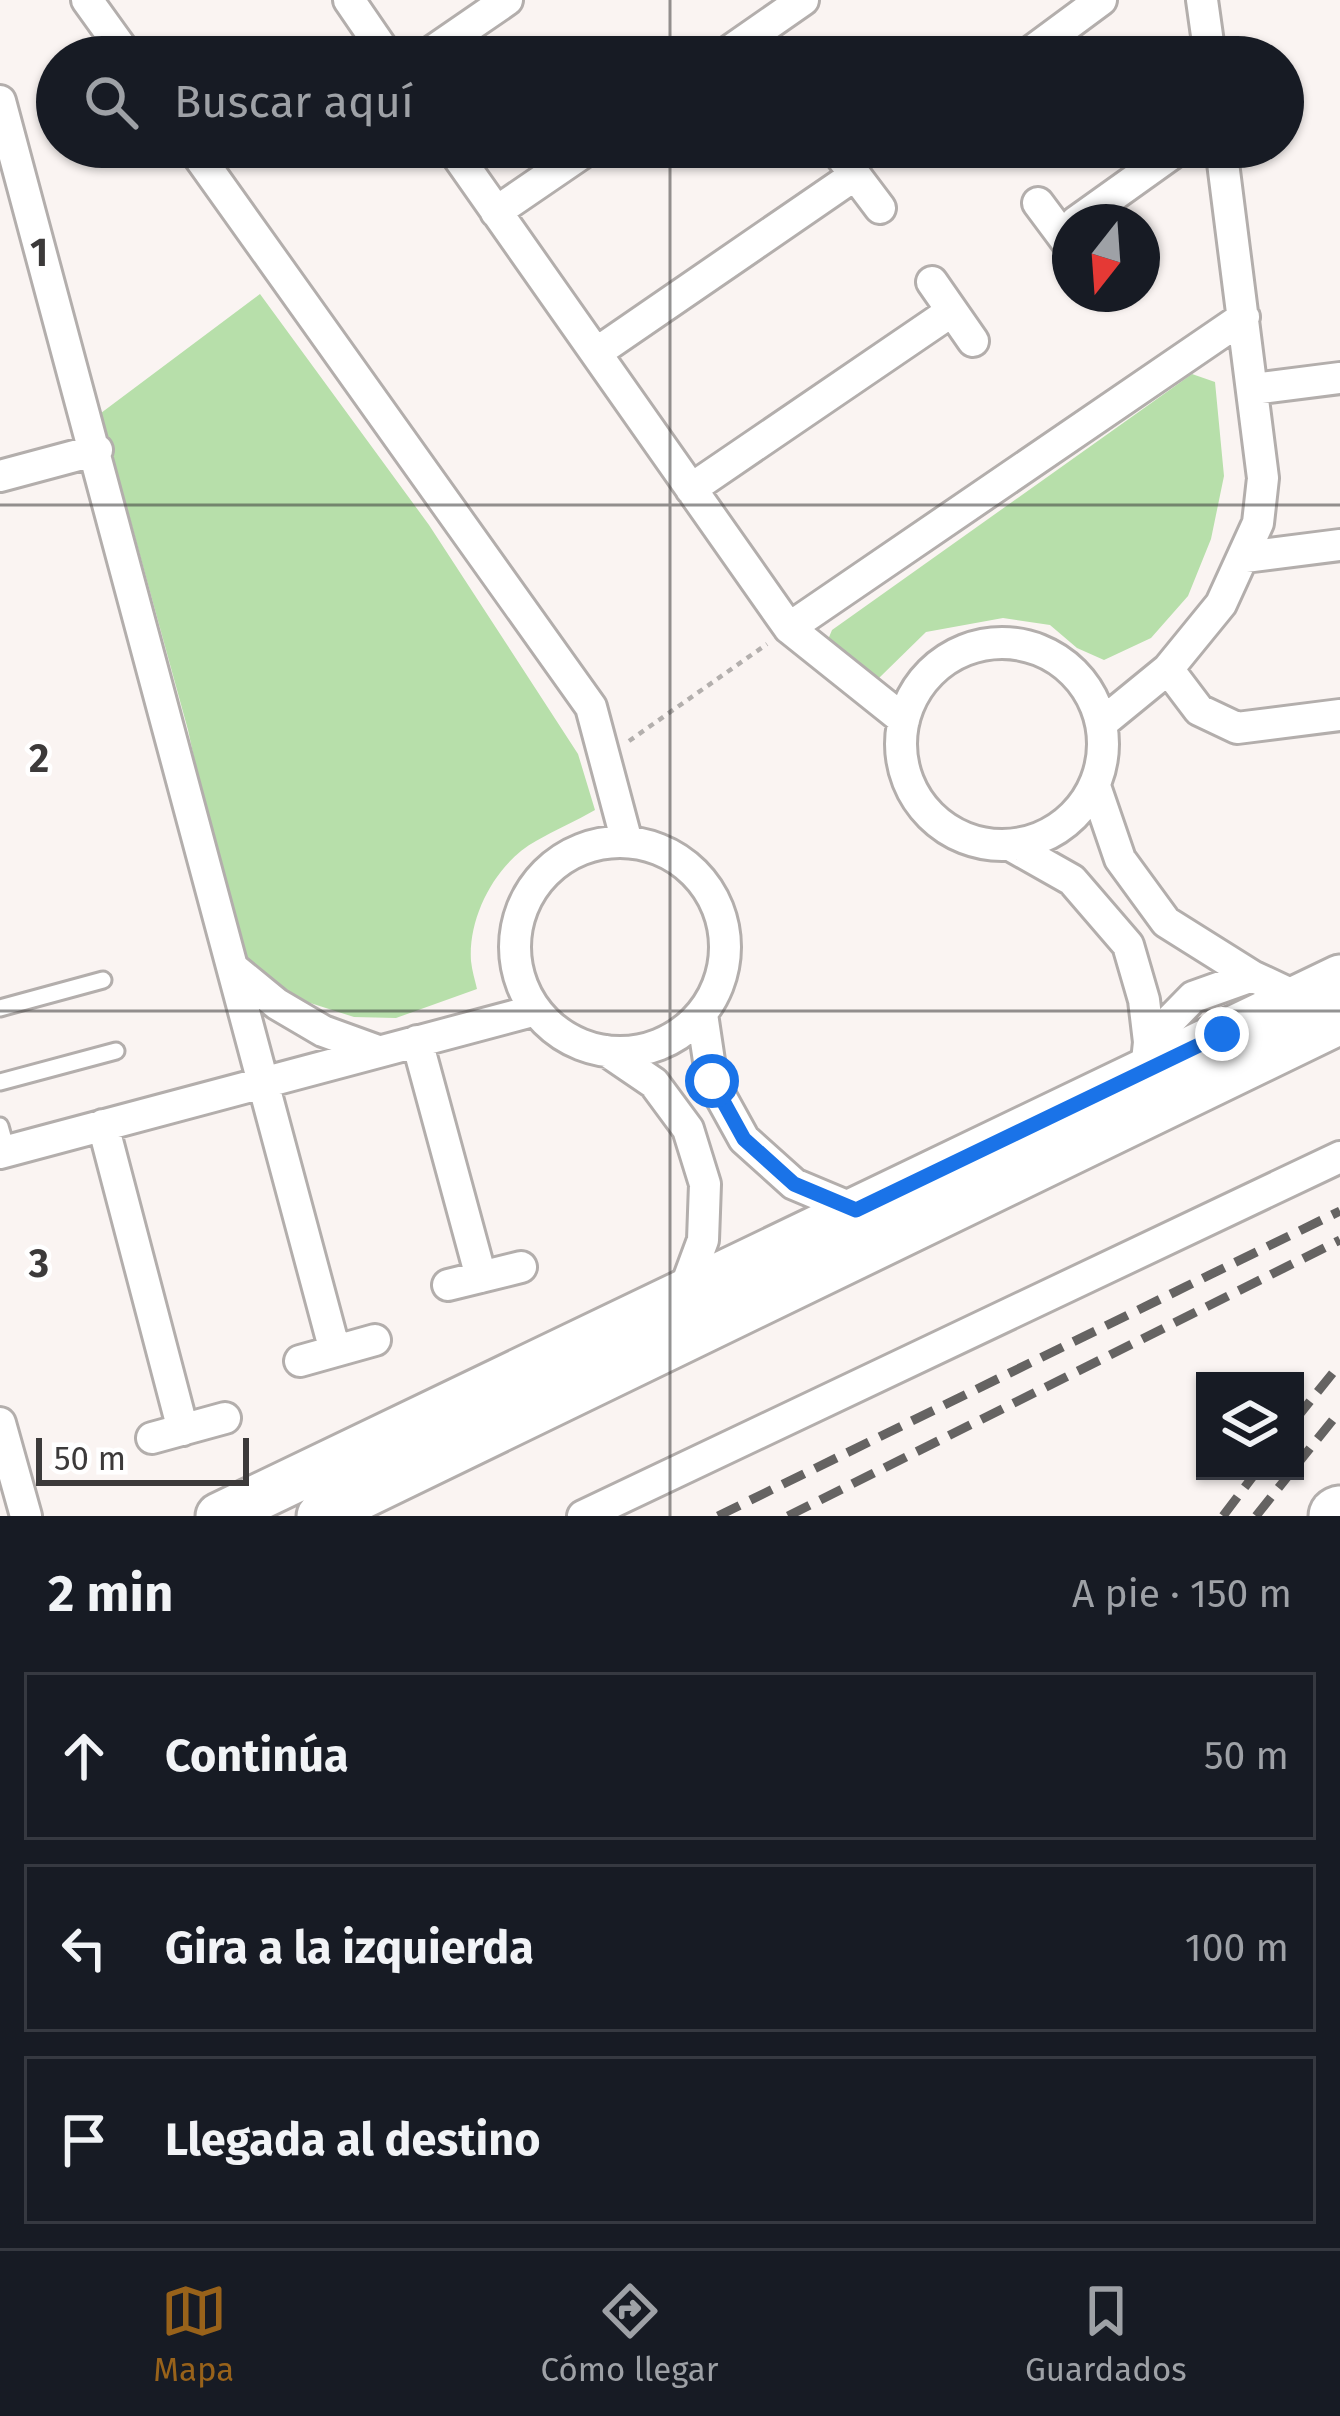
<!DOCTYPE html>
<html lang="es">
<meta charset="utf-8">
<style>
body{margin:0;font-family:"Fira Sans",sans-serif;background:#242831;color:#f1f3f6}
.controls{position:absolute;right:36px;bottom:36px;display:grid;overflow:hidden;border-radius:0px;box-shadow:0 3px 9px #0004}
.controls button{width:108px;height:108px;display:grid;place-items:center;padding:0;border:0;border-bottom:3px solid #363941;background:#171b24;color:#f1f3f6;font:60px sans-serif}
.compass{position:absolute;left:1052px;top:204px;width:108px;height:108px;border-radius:50%;background:#171b24;box-shadow:0 3px 9px #0004;rotate:197deg}
.scale{position:absolute;left:36px;bottom:30px;width:213px;box-sizing:border-box;padding-left:12px;border:6px solid #3c3a3a;border-top:0;font-size:33px;line-height:42px;white-space:nowrap;color:#3c3a3a;-webkit-text-stroke:9px #fff;paint-order:stroke}
.stop{position:absolute;width:36px;height:36px;margin:-27px;border:9px solid #1a73e8;border-radius:50%;background:#fff}
.stop.end{background:#1a73e8;border-color:#fff;box-shadow:0 3px 12px #0008}
.list{margin:0;padding:0;list-style:none}
h2{display:flex;justify-content:space-between;align-items:center;height:156px;margin:0;padding:0 48px;font-size:51px}
h2 small{font-size:39px;font-weight:400;color:#9ea1a6}
.list li{display:grid;grid-template-columns:78px 1fr auto;gap:36px;align-items:center;box-sizing:border-box;height:168px;margin:0 24px 24px;padding:0 24px;border:3px solid #363941;border-radius:0px}
.list b{display:block;font-size:45px;white-space:nowrap}
.list em{font-size:39px;font-style:normal;color:#9ea1a6}
.icon{flex:none;width:66px;height:66px;fill:none;stroke:currentColor;stroke-width:2;stroke-linecap:round;stroke-linejoin:round}
.map{position:relative;flex:none;width:1340px;height:1516px;overflow:hidden}
.search{position:absolute;background:#171b24;box-shadow:0 3px 9px #0004;left:36px;right:36px;top:36px;height:132px;display:flex;align-items:center;gap:30px;box-sizing:border-box;padding:0 42px;border-radius:66px;color:#9ea1a6;font-size:45px}
.sheet{height:732px;background:#171b24}
nav{display:flex;justify-content:space-around;align-items:center;box-sizing:border-box;height:168px;border-top:3px solid #363941;background:#171b24;font-size:33px;color:#9ea1a6}
nav a{display:grid;justify-items:center;gap:6px}
nav .on{color:#98621a}
.map>svg:first-child{display:block}
.green{fill:#b7dfaa}
.lines{fill:none;stroke-linecap:round;stroke-linejoin:round}
.lane-casing{stroke:#b3aeac;stroke-width:21}
.street-casing{stroke:#b3aeac;stroke-width:36}
.secondary-casing{stroke:#b3aeac;stroke-width:51}
.highway-casing{stroke:#b3aeac;stroke-width:63}
.path{stroke:#b3afad;stroke-width:4.5;stroke-dasharray:6 6;stroke-linecap:butt}
.lane{stroke:#fff;stroke-width:15}
.street{stroke:#fff;stroke-width:30}
.secondary{stroke:#fff;stroke-width:45}
.highway{stroke:#fff;stroke-width:57}
.rail{stroke:#656362;stroke-width:9;stroke-dasharray:24 12;stroke-linecap:butt}
.route{stroke:#1a73e8;stroke-width:15}
.grid{fill:none;stroke:#3c3a3a;stroke-width:3;stroke-opacity:0.55}
.grid-label{font-size:39px;text-anchor:middle;font-weight:bold;fill:#3c3a3a;stroke:#fff;stroke-width:9;stroke-linejoin:round;paint-order:stroke}
</style>
<div class="map">
<svg width="1340" height="1516" viewBox="0 0 1340 1516">
<rect width="100%" height="100%" fill="#faf4f2"/>
<path class="green" d="M260,294L429,525L528,677L578,754L595,810C576,821 555,830 536,841C496,863 468,916 471,961C472,971 475,980 477,989L396,1018L354,1017L304,1001L249,964L224,896L188,730L101,413Z
M1192,374L1215,382L1224,476L1211,539L1188,596L1151,638L1104,660L1077,648L1050,625L1003,618L926,632L879,678L843,658L827,642L832,630Z"/>
<g class="lines">
<defs>
<path id="lane" d="M0,1008L103,980
M0,1082L116,1051
M0,1126L7,1151"/>
<path id="street" d="M87,0L128,57
M349,0L388,57
M1202,0L1210,57
M424,57L507,0
M721,57L803,0
M1024,57L1101,0
M0,101C115,517 220,935 335,1351
M192,147L591,707L627,842
M451,147L789,628L904,720
M834,147L880,208
M1038,203L1070,246
M496,212L591,147
M1076,222L1181,147
M932,282L973,341
M596,353L855,175
M1253,389L1340,378
M0,476L97,450
M691,489L952,311
M1245,557L1340,545
M789,628L1244,317
M901 744a101 101 0 1 1 202 0a101 101 0 1 1-202 0Z
M1168,669L1199,710L1237,728L1340,715
M1102,723L1168,669L1221,604L1258,523L1263,478L1221,147
M1095,786L1120,859L1166,922L1252,976L1299,998
M515 947a105 105 0 1 1 210 0a105 105 0 1 1-210 0Z
M1010,845L1072,880L1128,945L1144,1000L1149,1042L1146,1071
M233,968L277,1004L323,1031L378,1051
M702,1014L712,1081L744,1139L794,1184L856,1210
M417,1041L481,1277
M1149,1042L1193,997L1252,976
M607,1051L654,1083L688,1129L705,1184L703,1240L683,1294
M103,1125L183,1430
M0,1153L536,1010
M448,1285L521,1267
M300,1361L375,1340
M0,1423L26,1516
M152,1438L225,1418
M583,1516L1340,1157"/>
<path id="secondary" d="M219,1516L1340,978
M320,1516L1340,1021"/>
<path id="highway" d="M1338,1516L1340,1515"/>
</defs>
<use href="#lane" class="lane-casing"/>
<use href="#street" class="street-casing"/>
<use href="#secondary" class="secondary-casing"/>
<use href="#highway" class="highway-casing"/>
<path class="path" d="M629,741L767,644"/>
<use href="#lane" class="lane"/>
<use href="#street" class="street"/>
<use href="#secondary" class="secondary"/>
<use href="#highway" class="highway"/>
<path class="rail" d="M1295,1420L1340,1364
M1295,1467L1340,1411
M718,1516L1340,1211
M788,1516L1340,1240
M1223,1516L1257,1471
M1256,1516L1292,1471"/>
</g>
<g class="lines">
<path class="route" d="M712,1081L744,1139L794,1184L856,1210L1222,1034"/>
</g>
<path class="grid" d="M670,0V57M670,147V1516M0,505H1340M0,1011H1340"/>
<g class="grid-label">
<text x="39" y="266">1</text>
<text x="39" y="772">2</text>
<text x="39" y="1277">3</text>
</g>
</svg>
<div class="controls">
<button><svg class="icon" aria-label="layers" viewBox="0 0 24 24"><path d="M12 4l9 5-9 5-9-5zM3 14l9 5 9-5"/></svg></button>
</div>
<svg class="compass" viewBox="-18 -18 36 36"><path d="M0-13l5 13h-10z" fill="#e53935"/><path d="M0 13l5-13h-10z" fill="#9ea1a6"/></svg>
<div class="scale">50 m</div>
<div class="stop" style="left:712px;top:1081px"></div>
<div class="stop end" style="left:1222px;top:1034px"></div>
<div class="search"><svg class="icon" aria-label="search" viewBox="0 0 24 24"><circle cx="10" cy="10" r="6"/><path d="M15 15l6 6"/></svg>Buscar aquí</div>
</div>
<section class="sheet">
<h2>2 min<small>A pie · 150 m</small></h2>
<ul class="list">
<li><svg class="icon" aria-label="ahead" viewBox="0 0 24 24"><path d="M12 20V5M6 11l6-6 6 6"/></svg><div><b>Continúa</b></div><em>50 m</em></li>
<li><svg class="icon" aria-label="left" viewBox="0 0 24 24"><path d="M17 20v-9H6M10 6l-5 5 5 5"/></svg><div><b>Gira a la izquierda</b></div><em>100 m</em></li>
<li><svg class="icon" aria-label="arrive" viewBox="0 0 24 24"><path d="M6 21V4h12l-3 4 3 4H6"/></svg><div><b>Llegada al destino</b></div></li>
</ul>
</section>
<nav>
<a class="on"><svg class="icon" aria-label="map" viewBox="0 0 24 24"><path d="M3 6l6-2 6 2 6-2v14l-6 2-6-2-6 2zM9 4v14M15 6v14"/></svg>Mapa</a>
<a><svg class="icon" aria-label="directions" viewBox="0 0 24 24"><path d="M12 3l9 9-9 9-9-9zM9 14v-3h6M13 9l2 2-2 2"/></svg>Cómo llegar</a>
<a><svg class="icon" aria-label="saved" viewBox="0 0 24 24"><path d="M7 4h10v16l-5-4-5 4z"/></svg>Guardados</a>
</nav>
